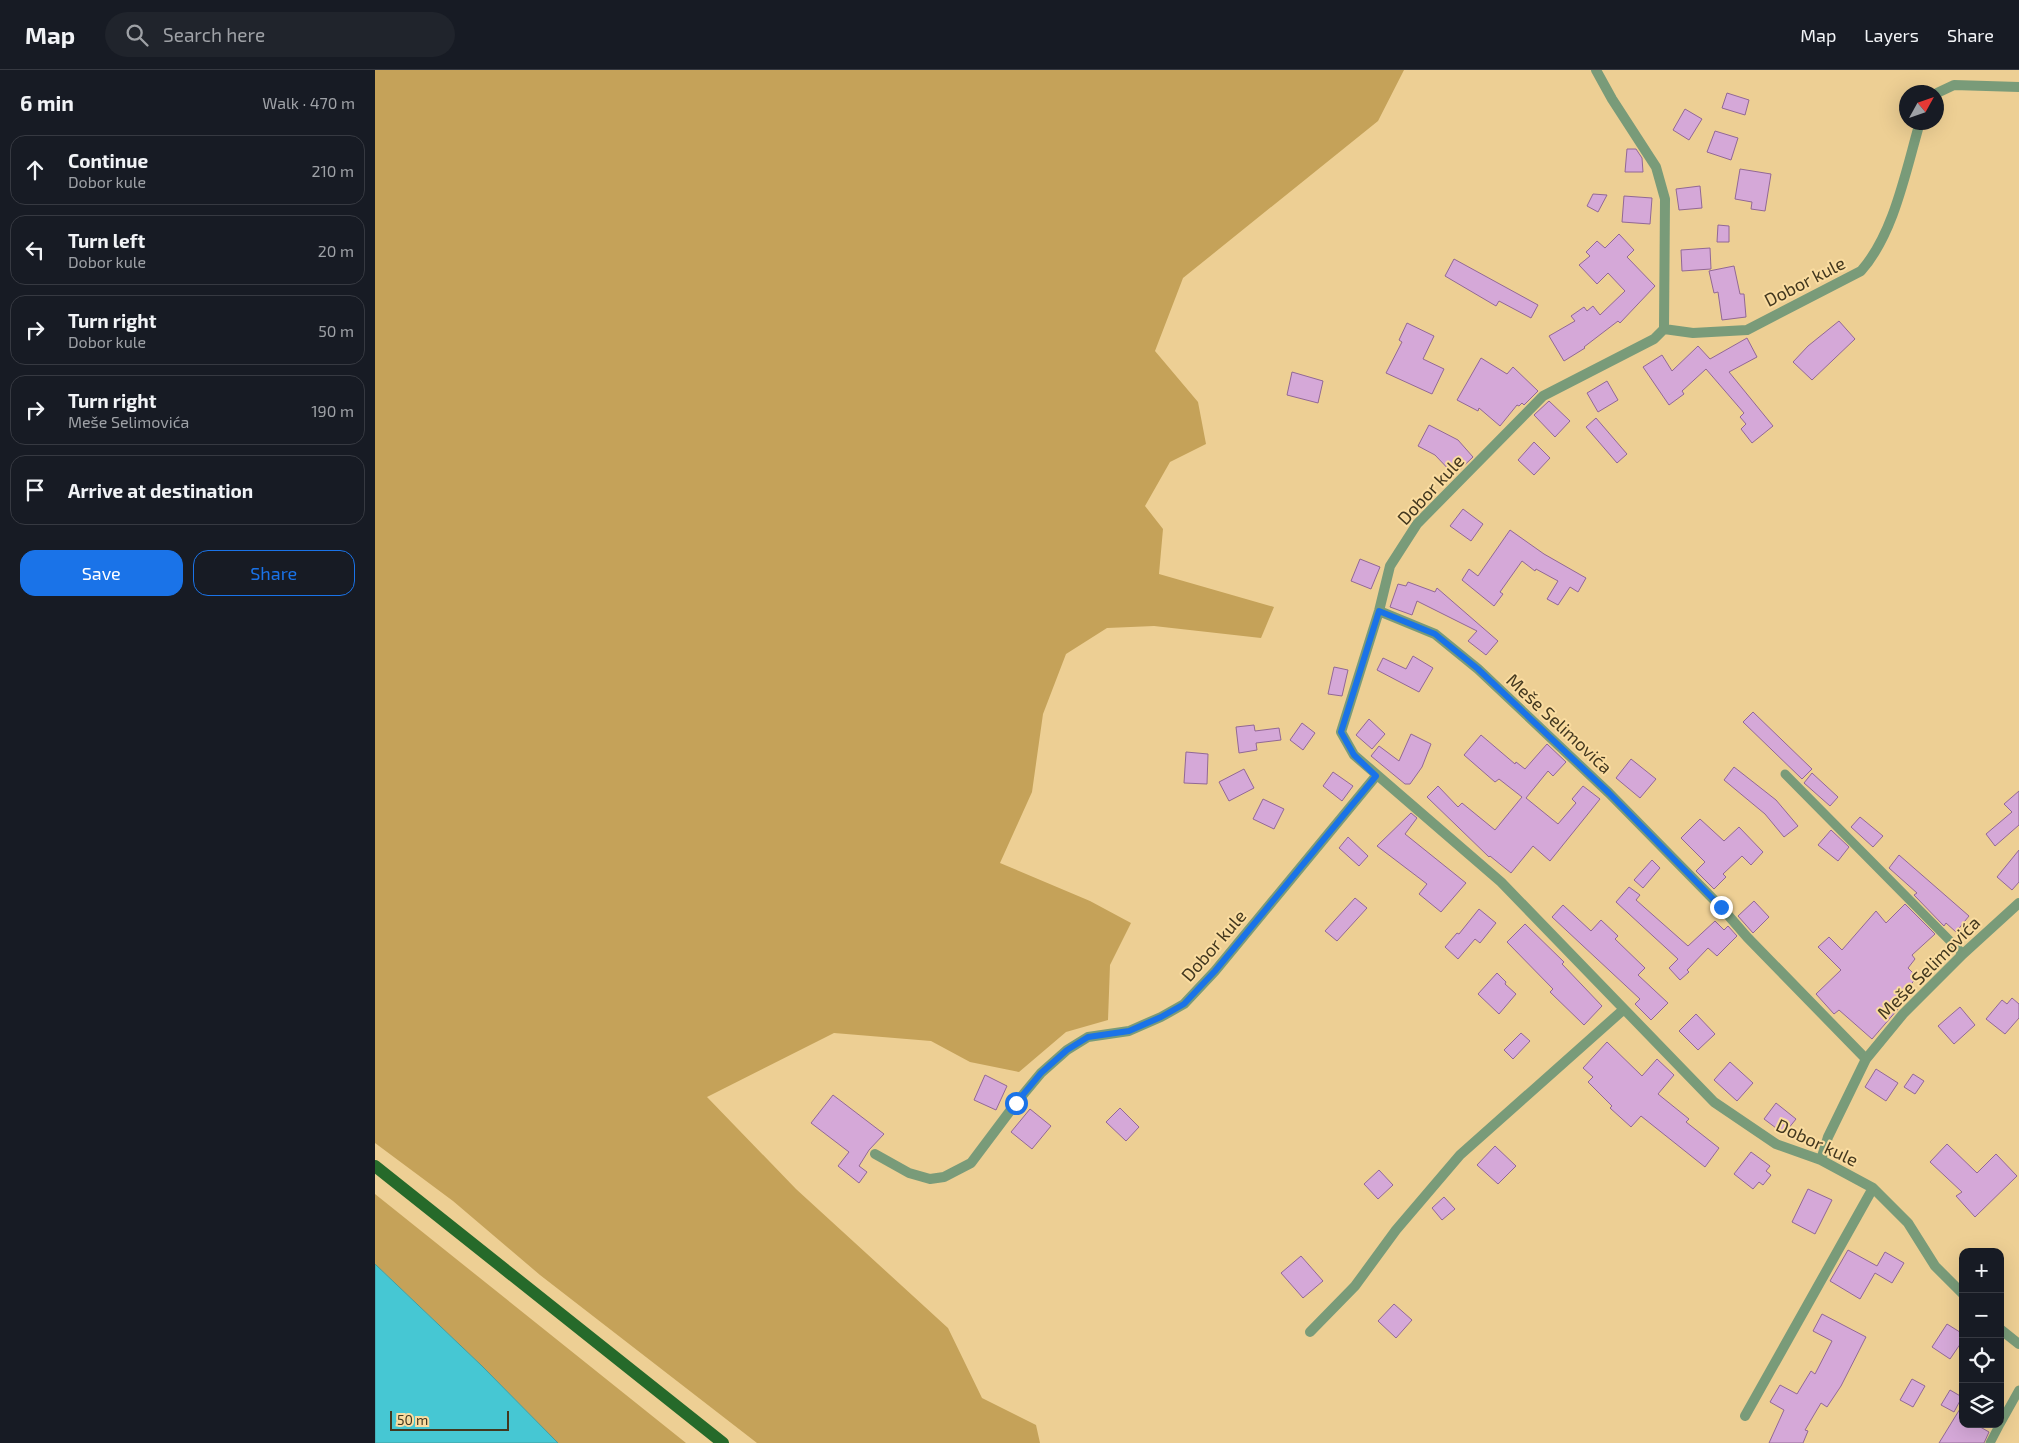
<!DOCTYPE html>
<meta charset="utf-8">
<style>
body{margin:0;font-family:"Exo 2",sans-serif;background:#20242c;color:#f1f3f6}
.controls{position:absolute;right:15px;bottom:15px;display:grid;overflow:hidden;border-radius:10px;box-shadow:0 5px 20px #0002}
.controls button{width:45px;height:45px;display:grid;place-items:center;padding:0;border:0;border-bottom:1px solid #363941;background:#171b24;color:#f1f3f6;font:25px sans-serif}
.compass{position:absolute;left:1524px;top:15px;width:45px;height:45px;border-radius:50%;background:#171b24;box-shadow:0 5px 20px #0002;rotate:50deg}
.scale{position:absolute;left:15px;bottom:12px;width:119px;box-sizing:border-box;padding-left:5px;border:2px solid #43381f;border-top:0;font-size:14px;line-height:18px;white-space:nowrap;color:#43381f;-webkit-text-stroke:4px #fadca0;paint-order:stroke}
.stop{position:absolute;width:15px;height:15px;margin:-11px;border:4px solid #1a73e8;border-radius:50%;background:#fff}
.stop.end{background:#1a73e8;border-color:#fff;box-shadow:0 1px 5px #0008}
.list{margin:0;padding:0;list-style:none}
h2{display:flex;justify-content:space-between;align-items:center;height:65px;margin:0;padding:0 20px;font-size:21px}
h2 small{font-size:16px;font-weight:400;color:#9ea1a6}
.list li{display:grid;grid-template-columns:32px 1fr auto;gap:15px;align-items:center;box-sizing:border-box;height:70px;margin:0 10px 10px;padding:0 10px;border:1px solid #363941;border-radius:15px}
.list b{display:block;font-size:19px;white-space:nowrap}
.list p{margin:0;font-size:16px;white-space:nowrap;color:#9ea1a6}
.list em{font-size:16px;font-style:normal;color:#9ea1a6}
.actions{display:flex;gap:10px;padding:15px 20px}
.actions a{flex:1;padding:11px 0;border:1px solid #1a73e8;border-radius:15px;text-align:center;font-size:18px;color:#1a73e8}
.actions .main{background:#1a73e8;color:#fff}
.icon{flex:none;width:28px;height:28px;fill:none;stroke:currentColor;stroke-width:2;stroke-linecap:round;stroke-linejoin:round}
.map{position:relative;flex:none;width:1644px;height:1373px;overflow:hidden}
header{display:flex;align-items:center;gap:30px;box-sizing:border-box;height:70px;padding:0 25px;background:#171b24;border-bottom:1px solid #363941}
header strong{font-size:24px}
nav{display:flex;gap:28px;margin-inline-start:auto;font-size:18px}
.search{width:350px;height:45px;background:#20242c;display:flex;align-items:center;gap:12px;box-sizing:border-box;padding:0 18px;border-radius:28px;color:#9ea1a6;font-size:19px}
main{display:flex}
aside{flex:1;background:#171b24}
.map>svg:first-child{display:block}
.green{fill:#c5a259}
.water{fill:#46c7d3;stroke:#459c9d}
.building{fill:#d5a8d8;stroke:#926895}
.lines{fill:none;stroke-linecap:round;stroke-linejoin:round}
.lane{stroke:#799b79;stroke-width:9}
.street{stroke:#799b79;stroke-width:10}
.primary{stroke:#266a2a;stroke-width:12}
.route{stroke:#1a73e8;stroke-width:6}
.labels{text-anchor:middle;stroke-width:4;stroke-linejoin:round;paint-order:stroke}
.street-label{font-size:18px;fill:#43381f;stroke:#fadca0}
</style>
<header>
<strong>Map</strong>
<div class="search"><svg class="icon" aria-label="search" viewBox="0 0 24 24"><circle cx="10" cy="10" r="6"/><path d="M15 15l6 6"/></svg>Search here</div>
<nav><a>Map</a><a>Layers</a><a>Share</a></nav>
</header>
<main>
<aside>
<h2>6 min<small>Walk · 470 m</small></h2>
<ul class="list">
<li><svg class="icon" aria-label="ahead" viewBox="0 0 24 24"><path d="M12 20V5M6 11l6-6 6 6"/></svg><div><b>Continue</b><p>Dobor kule</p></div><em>210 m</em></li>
<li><svg class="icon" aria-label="left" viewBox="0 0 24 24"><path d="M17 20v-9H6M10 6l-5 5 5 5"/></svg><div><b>Turn left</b><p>Dobor kule</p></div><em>20 m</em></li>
<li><svg class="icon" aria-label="right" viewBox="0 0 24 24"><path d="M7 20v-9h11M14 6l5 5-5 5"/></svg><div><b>Turn right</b><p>Dobor kule</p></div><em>50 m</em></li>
<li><svg class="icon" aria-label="right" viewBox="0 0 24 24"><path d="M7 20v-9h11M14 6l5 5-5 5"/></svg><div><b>Turn right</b><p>Meše Selimovića</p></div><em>190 m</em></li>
<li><svg class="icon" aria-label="arrive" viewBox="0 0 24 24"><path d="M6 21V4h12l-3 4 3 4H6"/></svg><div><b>Arrive at destination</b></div></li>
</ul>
<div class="actions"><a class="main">Save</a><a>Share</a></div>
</aside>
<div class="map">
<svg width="1644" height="1373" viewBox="0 0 1644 1373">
<rect width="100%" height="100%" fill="#edcf94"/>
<path class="green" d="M0,0H1029L1003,51L808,208L780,281L823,332L831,374L795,392L770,436L788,459L784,504L899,537L886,568L779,556L732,558L691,584L668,644L657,722L625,793L715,831L756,853L735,895L733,950L691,962L644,1002L595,992L556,971L459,963L332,1027L421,1119L573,1258L607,1328L661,1355L665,1373H382L165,1205L78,1131L0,1073Z
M0,1124L311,1373H183L107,1296L0,1194Z"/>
<path class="water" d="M0,1194L107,1296L183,1373H0Z"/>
<path class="building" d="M1352,23L1374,30L1370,45L1347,38Z
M1310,39L1327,49L1314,70L1298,60Z
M1340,61L1363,68L1356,90L1332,82Z
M1252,79H1261L1267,88L1268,102H1250Z
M1365,99L1396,104L1390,141L1376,139L1377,132L1360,129Z
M1325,116L1327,138L1304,140L1301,119Z
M1218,124L1232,125L1223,142L1212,136Z
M1249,126L1277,128L1275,154L1247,152Z
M1343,155L1354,156V172H1342Z
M1244,164L1259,180L1252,187L1280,216L1245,253L1243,251L1209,277L1210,278L1189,291L1174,266L1200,251L1196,246L1209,237L1212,241L1218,236L1225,245L1250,221L1233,203L1222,214L1204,195L1215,186L1211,182L1222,171L1230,178Z
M1335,178L1336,199L1307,201L1306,180Z
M1079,189L1163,235L1156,248L1124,231L1121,236L1070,206Z
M1359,196L1365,224H1369L1371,247L1347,250L1343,222L1339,223L1334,201Z
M1464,251L1480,269L1437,310L1418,292L1433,276Z
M1032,253L1059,266L1048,289L1069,299L1057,324L1011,303L1027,272L1024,270Z
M1372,268L1382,287L1354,302L1398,356L1377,373L1366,359L1371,354L1365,347L1369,343L1331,299L1307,321L1309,324L1294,335L1268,297L1287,285L1297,301L1323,276L1335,289Z
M1106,288L1132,304L1138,297L1163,321L1149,335L1147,333L1144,336L1142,335L1125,356L1104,338L1103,341L1082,330Z
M917,302L948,311L943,333L912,325Z
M1232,311L1243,330L1223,342L1212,323Z
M1174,331L1195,351L1180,367L1159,345Z
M1221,348L1252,384L1242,393L1211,357Z
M1054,355L1083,370L1098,387L1079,405L1060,385L1043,376Z
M1159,372L1175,388L1159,405L1143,390Z
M1088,439L1108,454L1096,471L1075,456Z
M1135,460L1169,484L1211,508L1203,522L1195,517L1183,535L1172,529L1183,511L1161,499L1160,501L1147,491L1125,522L1128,524L1119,536L1087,510L1094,499L1103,506Z
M985,489L1005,497L996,519L976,511Z
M1033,512L1060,522L1062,518L1123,571L1111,585L1093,571L1102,561L1042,531L1037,545L1015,537L1023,514L1031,516Z
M1038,586L1058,598L1044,622L1002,600L1008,588L1031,599Z
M959,597L973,600L967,626L953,624Z
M1378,642L1437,699L1427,709L1368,652Z
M994,649L1010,664L997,679L981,665Z
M927,653L940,663L928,680L915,670Z
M879,655L880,661L904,658L906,670L881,673L882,680L864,683L861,657Z
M1036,664L1056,674L1047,697L1035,714H1030L996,686L1004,676L1024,691Z
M1106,665L1140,694L1141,692L1150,699L1172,674L1191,692L1178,706L1173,701L1151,728L1183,754L1201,733L1197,729L1208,716L1225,729L1175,791L1158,776L1136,803L1115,786L1114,787L1052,727L1063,716L1083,737L1087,733L1120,760L1147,727L1124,709L1120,712L1089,685Z
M811,682L833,684L832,714L809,713Z
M1256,689L1281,709L1265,728L1241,708Z
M1359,697L1401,730L1423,756L1409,767L1390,744L1349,710Z
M869,699L879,718L854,731L844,712Z
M958,702L978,716L967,731L948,716Z
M1437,703L1463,727L1455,736L1429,713Z
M1644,721V755L1620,776L1611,764L1637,742L1629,734Z
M888,729L909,739L899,759L878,749Z
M1036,743L1042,748L1030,764L1091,813L1066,842L1044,824L1052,814L1002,776Z
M1485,747L1508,766L1498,777L1476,757Z
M1325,749L1349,771L1364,757L1388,782L1376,795L1367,786L1348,804L1351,807L1339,819L1321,801L1330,792L1306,768Z
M1456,760L1474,777L1463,791L1443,775Z
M973,767L993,786L984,796L964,778Z
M1644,780V812L1637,820L1622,807Z
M1524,785L1594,846L1581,862L1571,853L1569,856L1539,825L1542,823L1514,798Z
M1277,790L1285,798L1268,818L1259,810Z
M1254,817L1265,825L1261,830L1313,876L1340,851L1349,860L1353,856L1362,866L1342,886L1333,878L1312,900L1314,902L1305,910L1294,898L1303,889L1241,832Z
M980,828L992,838L962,871L950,861Z
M1379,831L1394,847L1378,863L1363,846Z
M1530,834L1560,864L1537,885L1540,889L1533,898L1542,907L1519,935L1523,939L1497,969L1464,940L1459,944L1441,924L1466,900L1443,877L1454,867L1467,880L1501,841L1511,853Z
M1188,835L1216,861L1226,850L1243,866L1240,869L1270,898L1263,905L1293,933L1276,950L1260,934L1265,929L1177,847Z
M1104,839L1121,853L1105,873L1100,869L1083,889L1070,877L1082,863L1084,864Z
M1150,854L1189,892L1187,894L1227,936L1209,955L1175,922L1178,919L1132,872Z
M1122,903L1131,912L1130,914L1141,924L1124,944L1103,924Z
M1637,928L1644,934V948L1630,964L1611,949L1627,930L1632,934Z
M1585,937L1600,955L1579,974L1563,956Z
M1321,944L1340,964L1323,980L1304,961Z
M1146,963L1155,971L1138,989L1129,980Z
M1232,972L1267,1006L1282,989L1299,1005L1283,1024L1314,1049L1311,1052L1344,1078L1330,1097L1266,1046L1256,1057L1235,1038L1237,1036L1213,1012L1218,1007L1208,998Z
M1355,992L1378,1013L1362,1031L1339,1010Z
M1501,999L1523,1013L1511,1031L1490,1017Z
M1538,1004L1549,1011L1540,1024L1529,1017Z
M610,1005L632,1016L621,1040L599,1030Z
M458,1025L509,1064L494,1080L484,1096L492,1102L484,1113L463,1096L474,1082L436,1053Z
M1401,1033L1421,1049L1409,1064L1389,1049Z
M745,1038L764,1057L751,1071L731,1052Z
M655,1039L676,1056L657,1079L636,1062Z
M1572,1074L1602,1103L1621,1084L1642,1106L1600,1147L1581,1126L1587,1122L1555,1092Z
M1120,1076L1141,1096L1123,1114L1102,1095Z
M1376,1082L1395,1096L1391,1101L1396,1105L1388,1115L1384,1112L1378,1119L1359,1104Z
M1004,1100L1018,1115L1003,1129L989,1114Z
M1433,1119L1457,1130L1440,1164L1417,1152Z
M1069,1127L1080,1139L1067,1150L1057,1138Z
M1473,1180L1502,1196L1510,1182L1529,1193L1517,1213L1500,1203L1485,1229L1455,1211Z
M926,1186L948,1211L928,1228L906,1203Z
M1019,1234L1037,1250L1021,1268L1003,1251Z
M1447,1244L1491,1267L1466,1316L1452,1337L1446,1333L1430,1360L1433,1361L1428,1373H1394L1409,1340L1395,1332L1405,1315L1422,1324L1436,1301L1440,1304L1457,1271L1438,1261Z
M1572,1254L1588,1264V1270L1575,1289L1557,1277Z
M1537,1309L1550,1316L1538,1337L1525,1330Z
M1575,1320L1587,1327L1579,1342L1566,1335Z
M1588,1334V1354H1600L1614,1362L1609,1373H1564Z"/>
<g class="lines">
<path class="lane" d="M1410,704L1588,884
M1625,1354L1644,1320
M1615,1373L1625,1354"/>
<path class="street" d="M1221,0L1237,29L1281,97L1290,129L1289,259L1279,269L1168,326L1042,454L1015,496L1004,541L966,662L979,685L1126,812L1339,1032L1401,1074L1446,1090L1498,1118L1533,1153L1560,1196L1588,1224
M1562,23L1579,15L1644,17
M1289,259L1318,263L1372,260L1486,201C1519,164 1531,100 1545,52
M1004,541L1060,564L1103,599L1234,723L1346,837L1372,867L1491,989
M500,1084L534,1103L555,1109L569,1107L596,1093L641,1033L666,1003L692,980L713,967L754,961L786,947L809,934L840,901L1001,706
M1446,1090L1453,1067L1491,989L1528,944L1588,884L1644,833
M1625,1259L1644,1274
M935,1262L980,1216L1021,1160L1085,1085L1248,940
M1370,1346L1498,1118"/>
<path class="primary" d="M0,1096L348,1373"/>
</g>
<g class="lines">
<path class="route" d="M641,1033L666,1003L692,980L713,967L754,961L786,947L809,934L840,901L1001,706L979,685L966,662L1004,541L1060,564L1103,599L1234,723L1346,837"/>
</g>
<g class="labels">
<g class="street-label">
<text transform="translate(1430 212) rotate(-27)" y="6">Dobor kule</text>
<text transform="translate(1056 420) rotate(-47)" y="6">Dobor kule</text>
<text transform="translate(1184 654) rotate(43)" y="6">Meše Selimovića</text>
<text transform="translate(839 876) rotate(-49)" y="6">Dobor kule</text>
<text transform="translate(1554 898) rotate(-45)" y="6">Meše Selimovića</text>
<text transform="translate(1442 1073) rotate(25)" y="6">Dobor kule</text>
</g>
</g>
</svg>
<div class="controls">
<button>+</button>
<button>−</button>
<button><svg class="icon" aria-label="locate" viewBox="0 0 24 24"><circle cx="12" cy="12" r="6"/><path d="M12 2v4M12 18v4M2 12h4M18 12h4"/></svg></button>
<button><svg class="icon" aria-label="layers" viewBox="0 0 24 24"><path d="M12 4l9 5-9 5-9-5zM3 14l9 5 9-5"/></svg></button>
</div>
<svg class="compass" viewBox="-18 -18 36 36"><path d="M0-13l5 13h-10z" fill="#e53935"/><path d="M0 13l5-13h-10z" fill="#9ea1a6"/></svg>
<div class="scale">50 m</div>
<div class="stop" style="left:641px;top:1033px"></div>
<div class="stop end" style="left:1346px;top:837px"></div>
</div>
</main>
